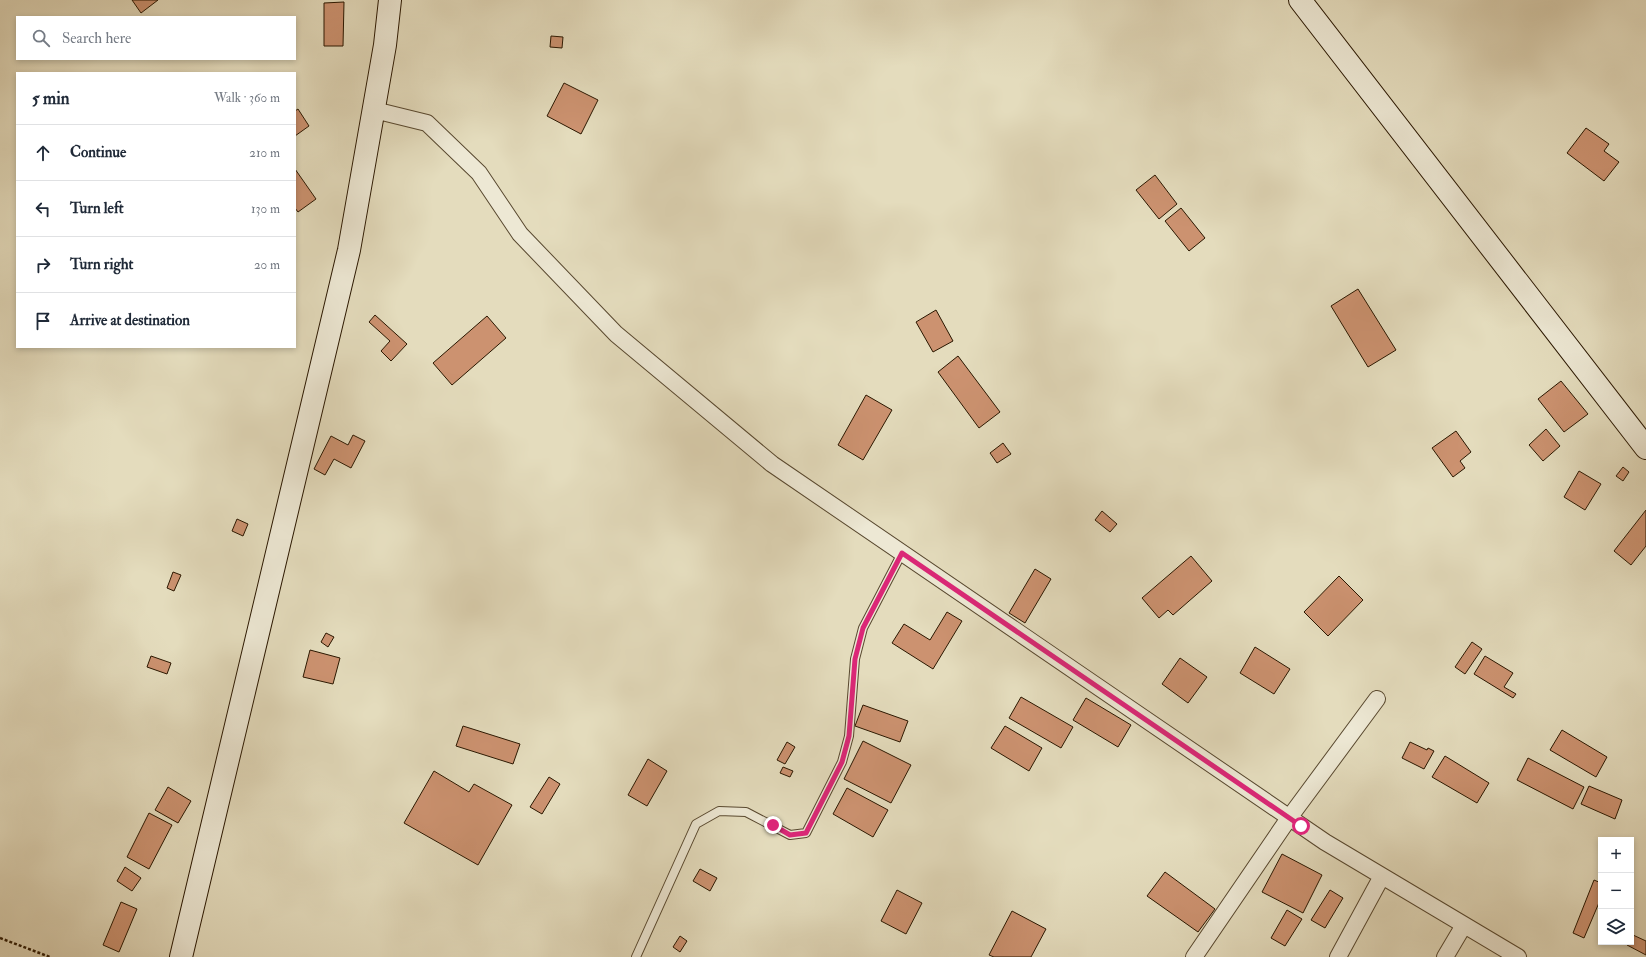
<!DOCTYPE html>
<meta charset="utf-8">
<style>
body{margin:0;font-family:"IM FELL Double Pica",serif;background:#f6f6f7;color:#1f2937}
.controls{position:absolute;right:12px;bottom:12px;display:grid;overflow:hidden;border-radius:0px;box-shadow:0 2px 6px #0003}
.controls button{width:36px;height:36px;display:grid;place-items:center;padding:0;border:0;border-bottom:1px solid #e0e1e3;background:#fff;color:#1f2937;font:20px sans-serif}
.stop{position:absolute;width:12px;height:12px;margin:-9px;border:3px solid #db2777;border-radius:50%;background:#fff}
.stop.end{background:#db2777;border-color:#fff;box-shadow:0 1px 4px #0008}
.list{margin:0;padding:0;list-style:none}
h2{display:flex;justify-content:space-between;align-items:center;height:52px;margin:0;padding:0 16px;font-size:17px}
h2 small{font-size:13px;font-weight:400;color:#747a83}
.list li{display:grid;grid-template-columns:26px 1fr auto;gap:12px;align-items:center;box-sizing:border-box;height:56px;padding:0 16px;border-top:1px solid #e0e1e3}
.list b{display:block;font-size:15px;white-space:nowrap}
.list em{font-size:13px;font-style:normal;color:#747a83}
.icon{flex:none;width:22px;height:22px;fill:none;stroke:currentColor;stroke-width:2;stroke-linecap:round;stroke-linejoin:round}
.map{position:relative;flex:none;width:1646px;height:957px;overflow:hidden}
.search{position:absolute;background:#fff;box-shadow:0 2px 6px #0003;left:16px;top:16px;width:280px;height:44px;display:flex;align-items:center;gap:10px;box-sizing:border-box;padding:0 14px;border-radius:0px;color:#747a83;font-size:15px}
.panel{position:absolute;background:#fff;box-shadow:0 2px 6px #0003;left:16px;top:72px;width:280px;height:276px;border-radius:0px}
.map>svg:first-child{display:block}
.building{fill:#cc9270;stroke:#2a1700}
.lines{fill:none;stroke-linecap:round;stroke-linejoin:round}
.lane-casing{stroke:#58482f;stroke-width:10}
.street-casing{stroke:#58482f;stroke-width:18}
.secondary-casing{stroke:#2a1700;stroke-width:24}
.path{stroke:#2a1700;stroke-width:2.5;stroke-dasharray:3 2;stroke-linecap:butt}
.lane{stroke:#ede8d4;stroke-width:8}
.street{stroke:#ede8d4;stroke-width:16}
.secondary{stroke:#ede8d4;stroke-width:22}
.route{stroke:#db2777;stroke-width:5}
</style>
<div class="map">
<svg width="1646" height="957" viewBox="0 0 1646 957">
<rect width="100%" height="100%" fill="#e4dcbd"/>
<filter id="stains"><feTurbulence type="fractalNoise" baseFrequency=".005" numOctaves="4"/><feColorMatrix values="0 0 0 0 .2 0 0 0 0 .09 0 0 0 0 .02 0 0 0 .5 -.17"/></filter>
<radialGradient id="worn" r=".72"><stop offset=".6" stop-color="#630" stop-opacity="0"/><stop offset="1" stop-color="#630" stop-opacity=".3"/></radialGradient>
<path class="building" d="M132,0H158L141,13Z
M344,2L343,46H324V3Z
M551,36L563,37L562,48L550,47Z
M564,83L598,100L581,134L547,116Z
M298,109L309,126L295,136V111Z
M1586,128L1609,144L1604,151L1619,162L1604,181L1567,153Z
M295,169L316,199L298,212L295,208Z
M1155,175L1177,204L1159,219L1136,190Z
M1181,208L1205,238L1189,251L1165,221Z
M1358,289L1396,350L1368,367L1331,306Z
M936,310L953,341L933,352L916,322Z
M375,315L407,344L391,361L381,351L390,341L369,322Z
M487,316L506,338L452,385L433,363Z
M958,356L1000,412L979,428L938,372Z
M1561,381L1588,414L1564,432L1538,399Z
M866,395L892,410L863,460L838,445Z
M1546,429L1560,446L1543,461L1529,445Z
M1456,431L1471,452L1460,461L1465,468L1453,477L1432,448Z
M353,435L365,441L351,468L334,459L325,475L314,469L331,436L348,445Z
M1003,443L1011,454L997,463L990,453Z
M1623,467L1629,472L1623,481L1616,476Z
M1579,471L1601,484L1585,510L1564,497Z
M1646,510V546L1631,565L1614,551Z
M1102,511L1117,524L1110,532L1095,520Z
M237,519L248,524L243,536L232,531Z
M1191,556L1212,581L1173,615L1168,610L1159,618L1142,598Z
M1035,569L1051,579L1025,623L1009,613Z
M173,572L181,575L174,591L167,588Z
M1339,576L1363,600L1328,636L1304,612Z
M947,612L962,621L933,669L892,643L904,624L930,640Z
M326,633L334,637L328,647L321,642Z
M1472,642L1482,649L1465,674L1455,667Z
M1255,647L1290,669L1274,694L1240,673Z
M310,650L340,658L333,684L303,677Z
M151,656L171,663L167,674L147,667Z
M1485,656L1513,673L1504,687L1516,694L1513,698L1474,674Z
M1180,658L1207,677L1188,703L1162,684Z
M1021,697L1073,727L1061,748L1009,718Z
M1086,698L1131,725L1118,747L1073,720Z
M863,705L908,721L900,742L855,726Z
M463,726L520,744L513,764L456,746Z
M1005,726L1042,748L1029,771L991,748Z
M1562,730L1607,757L1596,777L1550,750Z
M863,741L911,765L891,803L844,779Z
M787,742L795,747L785,764L777,760Z
M1410,742L1427,750L1428,748L1434,751L1424,769L1402,758Z
M1445,756L1489,783L1477,803L1432,777Z
M1528,758L1584,787L1573,809L1517,780Z
M648,759L667,771L647,806L628,795Z
M783,767L793,771L790,777L780,773Z
M434,771L469,792L474,784L512,805L478,865L404,823Z
M549,777L560,784L542,814L530,807Z
M1589,786L1622,800L1615,819L1581,804Z
M168,787L191,801L178,823L155,810Z
M847,788L888,810L873,837L833,814Z
M149,813L172,825L149,869L127,857Z
M1282,854L1322,875L1303,913L1262,892Z
M125,867L141,878L132,891L117,881Z
M700,869L717,878L710,891L693,881Z
M1165,872L1215,909L1198,932L1147,896Z
M1594,880L1601,883V898L1584,938L1573,933Z
M897,890L922,903L906,934L881,921Z
M1330,890L1343,898L1325,928L1311,920Z
M121,902L137,909L119,952L103,945Z
M1287,910L1302,919L1285,946L1271,938Z
M1012,911L1046,929L1031,957H994L989,955Z
M1633,935L1646,941V955L1627,945L1629,942H1631Z
M680,936L687,941L680,952L673,947Z"/>
<g class="lines">
<defs>
<path id="lane" d="M636,957L696,824L719,811L746,812L790,835L806,833L842,762L849,736L855,659L863,628L902,553"/>
<path id="street" d="M374,110L427,123L479,173L520,234L616,334L772,464L1325,842L1518,957
M1194,957L1289,818L1377,699
M1338,957L1382,876
M1445,957L1464,925"/>
<path id="secondary" d="M1300,0L1646,448
M181,957L349,250L385,45L390,0"/>
</defs>
<use href="#lane" class="lane-casing"/>
<use href="#street" class="street-casing"/>
<use href="#secondary" class="secondary-casing"/>
<path class="path" d="M0,938L50,957"/>
<use href="#lane" class="lane"/>
<use href="#street" class="street"/>
<use href="#secondary" class="secondary"/>
</g>
<g class="lines">
<path class="route" d="M773,825L790,835L806,833L842,762L849,736L855,659L863,628L902,553L1301,826"/>
</g>
<rect width="100%" height="100%" filter="url(#stains)"/>
<rect width="100%" height="100%" fill="url(#worn)"/>
</svg>
<div class="controls">
<button>+</button>
<button>−</button>
<button><svg class="icon" aria-label="layers" viewBox="0 0 24 24"><path d="M12 4l9 5-9 5-9-5zM3 14l9 5 9-5"/></svg></button>
</div>
<div class="stop" style="left:1301px;top:826px"></div>
<div class="stop end" style="left:773px;top:825px"></div>
<div class="search"><svg class="icon" aria-label="search" viewBox="0 0 24 24"><circle cx="10" cy="10" r="6"/><path d="M15 15l6 6"/></svg>Search here</div>
<section class="panel">
<h2>5 min<small>Walk · 360 m</small></h2>
<ul class="list">
<li><svg class="icon" aria-label="ahead" viewBox="0 0 24 24"><path d="M12 20V5M6 11l6-6 6 6"/></svg><div><b>Continue</b></div><em>210 m</em></li>
<li><svg class="icon" aria-label="left" viewBox="0 0 24 24"><path d="M17 20v-9H6M10 6l-5 5 5 5"/></svg><div><b>Turn left</b></div><em>130 m</em></li>
<li><svg class="icon" aria-label="right" viewBox="0 0 24 24"><path d="M7 20v-9h11M14 6l5 5-5 5"/></svg><div><b>Turn right</b></div><em>20 m</em></li>
<li><svg class="icon" aria-label="arrive" viewBox="0 0 24 24"><path d="M6 21V4h12l-3 4 3 4H6"/></svg><div><b>Arrive at destination</b></div></li>
</ul>
</section>
</div>
